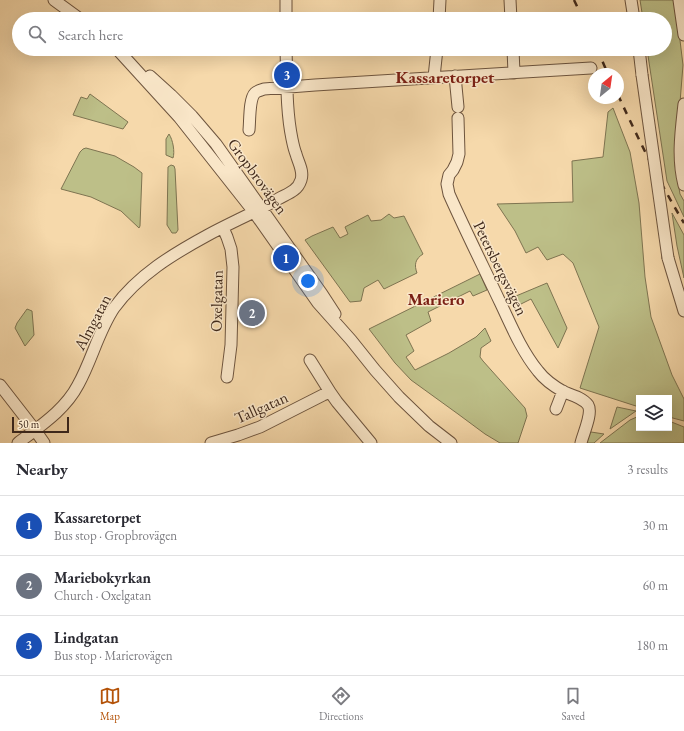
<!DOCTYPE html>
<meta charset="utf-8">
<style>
body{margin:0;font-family:"EB Garamond",serif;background:#f7f7f7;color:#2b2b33}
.controls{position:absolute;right:12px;bottom:12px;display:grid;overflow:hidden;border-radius:0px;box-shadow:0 4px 16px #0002}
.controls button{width:36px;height:36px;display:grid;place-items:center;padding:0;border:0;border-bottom:1px solid #e1e1e2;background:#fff;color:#2b2b33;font:20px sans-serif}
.compass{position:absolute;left:588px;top:68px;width:36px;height:36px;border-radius:50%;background:#fff;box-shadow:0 4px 16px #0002;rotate:29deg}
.scale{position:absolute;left:12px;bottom:10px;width:57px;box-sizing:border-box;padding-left:4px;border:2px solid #3f281a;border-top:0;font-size:11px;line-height:14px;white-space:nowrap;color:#3f281a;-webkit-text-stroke:3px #f9e6c8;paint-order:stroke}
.you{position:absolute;left:308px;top:281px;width:14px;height:14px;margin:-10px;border:3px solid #fff;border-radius:50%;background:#1a73e8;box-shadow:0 0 0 6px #1a73e833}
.badge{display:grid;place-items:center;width:26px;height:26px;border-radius:50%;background:#b45309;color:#fff;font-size:13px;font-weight:700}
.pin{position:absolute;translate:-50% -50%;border:2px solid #fff;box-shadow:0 1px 4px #0006}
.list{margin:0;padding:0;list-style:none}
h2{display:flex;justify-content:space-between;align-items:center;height:52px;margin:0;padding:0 16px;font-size:17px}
h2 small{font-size:13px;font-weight:400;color:#7c7c81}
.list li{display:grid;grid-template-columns:26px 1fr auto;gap:12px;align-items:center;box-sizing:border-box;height:60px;padding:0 16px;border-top:1px solid #e1e1e2}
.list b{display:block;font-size:15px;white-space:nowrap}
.list p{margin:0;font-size:13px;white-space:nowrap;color:#7c7c81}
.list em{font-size:13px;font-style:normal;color:#7c7c81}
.icon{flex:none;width:22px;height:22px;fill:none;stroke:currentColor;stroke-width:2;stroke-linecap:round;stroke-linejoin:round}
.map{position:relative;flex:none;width:684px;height:443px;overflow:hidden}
.search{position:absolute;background:#fff;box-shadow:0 4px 16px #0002;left:12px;right:12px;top:12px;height:44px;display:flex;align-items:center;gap:10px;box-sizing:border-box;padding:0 14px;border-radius:22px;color:#7c7c81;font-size:15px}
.sheet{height:232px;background:#fff}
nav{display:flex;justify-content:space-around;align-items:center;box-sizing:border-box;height:56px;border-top:1px solid #e1e1e2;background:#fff;font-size:11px;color:#7c7c81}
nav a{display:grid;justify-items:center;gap:2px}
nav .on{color:#b45309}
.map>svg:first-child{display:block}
.green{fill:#bdbf88;stroke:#7e7451}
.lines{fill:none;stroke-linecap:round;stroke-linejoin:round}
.minor-casing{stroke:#6d543e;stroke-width:13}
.minor{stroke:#f9e6c8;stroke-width:11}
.rail{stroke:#3f281a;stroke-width:2.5;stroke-dasharray:7 7;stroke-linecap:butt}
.minor-bridge-casing{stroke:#6d543e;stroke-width:13;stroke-linecap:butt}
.minor-bridge{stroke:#f9e6c8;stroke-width:11}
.labels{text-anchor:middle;stroke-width:3;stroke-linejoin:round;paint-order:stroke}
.street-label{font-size:16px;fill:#3f281a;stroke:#f9e6c8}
.neighbourhood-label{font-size:17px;font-weight:bold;fill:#7a1f14;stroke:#f9e6c8}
</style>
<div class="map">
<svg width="684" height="443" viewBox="0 0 684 443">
<rect width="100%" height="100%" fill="#f6d9ab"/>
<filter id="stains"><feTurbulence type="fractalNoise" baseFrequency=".005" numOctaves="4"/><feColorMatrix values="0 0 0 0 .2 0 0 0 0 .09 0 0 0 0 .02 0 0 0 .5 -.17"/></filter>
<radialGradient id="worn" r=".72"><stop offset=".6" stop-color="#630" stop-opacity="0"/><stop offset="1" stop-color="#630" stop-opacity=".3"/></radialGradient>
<path class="green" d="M640,0H674L678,24L683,65L675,165L680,194L684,201V217L667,181L647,49H665V19H643Z
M90,94L128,122L123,129L73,115L81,97L87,99Z
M613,108L630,152L639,203L645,277L651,317L672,375L684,399V421L669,417V398H639V407L580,388L599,327L573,263L563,254L547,260L538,247L526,253L515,231L497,204L573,202L572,161L603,157L608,112Z
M169,134C173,140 175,152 173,158L166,155V139Z
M86,148L115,156L134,167L142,173L140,226L139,228L121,211L91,197L61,189L80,152L83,149Z
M171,165L174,166L175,169L178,230L176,233H172L167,225L168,167Z
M672,213L684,235V278L677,246Z
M389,214L394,218L404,216L423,254C415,259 414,265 417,273L384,289L378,280L364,288L361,301L350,302L305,240L312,236L333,227L340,238L348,234L345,227L368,215L371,221L381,220Z
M480,274L487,290L473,296L470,291L428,312L431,321L406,335L414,351L406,357L415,370L449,353L476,337L485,328L491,341L481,348L480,357L483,361L525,408L527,416L518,443H500L485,434L458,414L411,380L395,363L369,329Z
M547,283L567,328L558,348L531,299L521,304H519L516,296Z
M27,309L32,311L34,335L25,346L15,328L17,323Z
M617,407L636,411L610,429Z
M639,416V428H669V421L684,427V443H600L630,420Z
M591,432L604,434L594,443H585L587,435Z"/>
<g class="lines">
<defs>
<path id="minor" d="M54,0L80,19
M286,0V19
M510,0L511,19
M631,0L634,19
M679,0L684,35
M439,19L440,0
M117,49L179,117L254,212L318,303L351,340L375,370L399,397L429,426L451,443
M513,49L514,73
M639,49L642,75
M150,76L171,95L192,116L216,144L322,294L335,314
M455,76L458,107
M434,77L437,49
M684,104C681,131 677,158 684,185
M458,118L459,154L457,162L453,170L449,175L447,184L449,194C465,230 483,266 500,302C511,325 521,350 538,371C544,379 555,387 564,392C572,395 583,398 588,405C593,413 583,434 581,443
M249,130C250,121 249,99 255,93C257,91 261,90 264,89L315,85L591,68
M223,228L227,237L231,249L233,267L231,345L227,377
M668,258L684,311
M310,360L330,392
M0,385L35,430L44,443
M556,409L563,391
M18,443C40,426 65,410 78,385C92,360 98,332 114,308C138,275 173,254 208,235C232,222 256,212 278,199C283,196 289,194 294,190C297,188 300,183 301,180C304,171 298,162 296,154C294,149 293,144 292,139C286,110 287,79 286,49
M211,443L238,435L260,427L323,395L330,392L337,402L371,443"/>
</defs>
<use href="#minor" class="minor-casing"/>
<use href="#minor" class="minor"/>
<path class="rail" d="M574,0L583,19
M597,49L608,74
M618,95C638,138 659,182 684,223"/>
<defs>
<path id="minor-bridge" d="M642,75L668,258"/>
</defs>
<use href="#minor-bridge" class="minor-bridge-casing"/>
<use href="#minor-bridge" class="minor-bridge"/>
</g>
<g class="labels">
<g class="street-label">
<text transform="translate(258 176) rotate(54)" y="6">Gropbrovägen</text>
<text transform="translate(501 268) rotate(64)" y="6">Petersbergsvägen</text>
<text transform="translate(216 301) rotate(-89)" y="6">Oxelgatan</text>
<text transform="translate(92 322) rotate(-62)" y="6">Almgatan</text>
<text transform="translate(261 407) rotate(-24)" y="6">Tallgatan</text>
</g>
<g class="neighbourhood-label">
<text x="445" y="83">Kassaretorpet</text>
<text x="436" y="305">Mariero</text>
</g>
</g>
<rect width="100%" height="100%" filter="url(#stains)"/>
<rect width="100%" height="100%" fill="url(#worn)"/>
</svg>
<div class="controls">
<button><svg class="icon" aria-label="layers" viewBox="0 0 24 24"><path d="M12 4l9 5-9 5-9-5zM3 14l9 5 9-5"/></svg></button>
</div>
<svg class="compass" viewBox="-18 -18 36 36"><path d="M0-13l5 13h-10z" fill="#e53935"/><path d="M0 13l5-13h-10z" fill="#7c7c81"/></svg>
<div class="scale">50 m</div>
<div class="you"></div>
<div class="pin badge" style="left:286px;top:258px;background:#1a4fb4">1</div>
<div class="pin badge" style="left:252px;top:313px;background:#6b7280">2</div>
<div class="pin badge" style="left:287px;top:75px;background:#1a4fb4">3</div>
<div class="search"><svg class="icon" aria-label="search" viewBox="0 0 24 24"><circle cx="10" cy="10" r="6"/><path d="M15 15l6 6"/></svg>Search here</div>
</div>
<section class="sheet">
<h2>Nearby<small>3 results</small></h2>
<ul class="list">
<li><span class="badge" style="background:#1a4fb4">1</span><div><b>Kassaretorpet</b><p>Bus stop · Gropbrovägen</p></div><em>30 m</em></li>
<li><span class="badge" style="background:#6b7280">2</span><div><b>Mariebokyrkan</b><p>Church · Oxelgatan</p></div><em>60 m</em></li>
<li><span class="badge" style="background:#1a4fb4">3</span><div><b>Lindgatan</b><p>Bus stop · Marierovägen</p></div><em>180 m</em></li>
</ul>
</section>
<nav>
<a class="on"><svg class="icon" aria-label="map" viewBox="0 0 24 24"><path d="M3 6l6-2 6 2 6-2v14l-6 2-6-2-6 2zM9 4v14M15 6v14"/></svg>Map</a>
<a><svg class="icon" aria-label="directions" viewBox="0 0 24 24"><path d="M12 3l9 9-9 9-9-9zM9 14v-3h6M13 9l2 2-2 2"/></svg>Directions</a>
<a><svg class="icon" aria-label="saved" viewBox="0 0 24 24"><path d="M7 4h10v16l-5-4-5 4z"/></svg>Saved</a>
</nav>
